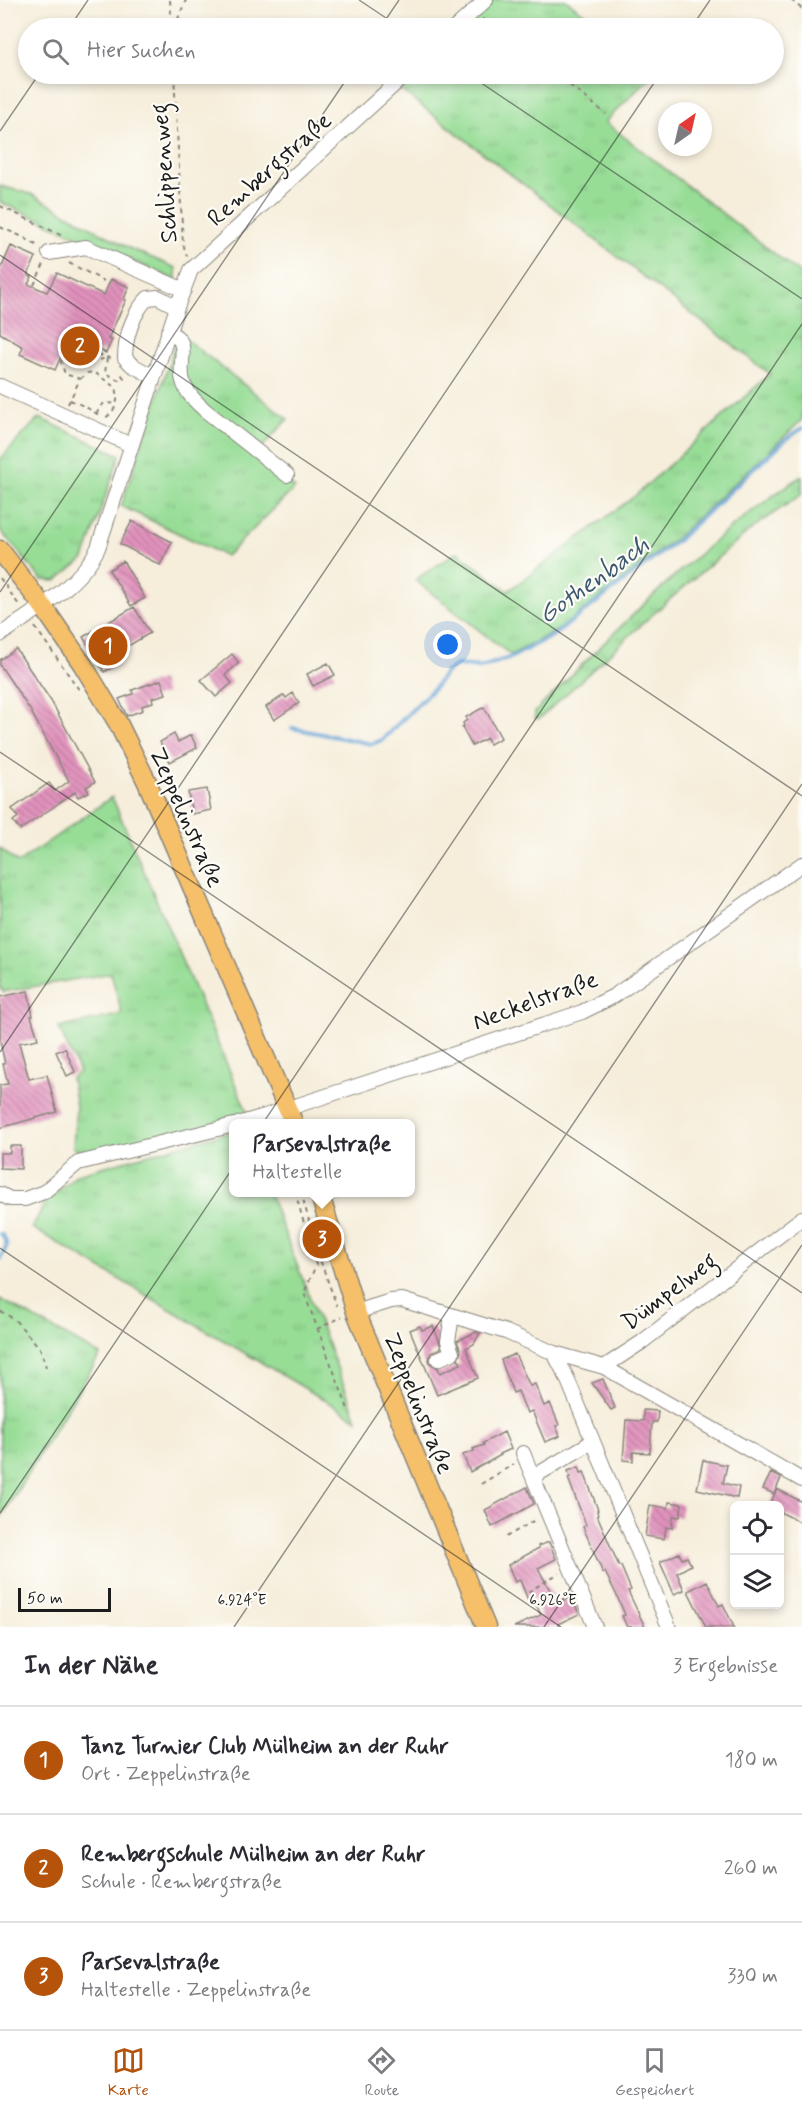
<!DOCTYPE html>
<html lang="de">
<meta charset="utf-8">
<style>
body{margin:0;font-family:Mynerve,sans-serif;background:#f2f2f3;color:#2b2b33}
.controls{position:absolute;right:18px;bottom:18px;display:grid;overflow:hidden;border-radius:9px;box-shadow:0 3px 9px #0003}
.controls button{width:54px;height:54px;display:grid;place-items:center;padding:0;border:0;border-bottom:2px solid #e1e1e2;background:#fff;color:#2b2b33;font:30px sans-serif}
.compass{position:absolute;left:658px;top:102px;width:54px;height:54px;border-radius:50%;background:#fff;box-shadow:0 3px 9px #0003;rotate:34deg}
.scale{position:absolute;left:18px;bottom:15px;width:93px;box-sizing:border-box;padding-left:6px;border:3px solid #1c1c1c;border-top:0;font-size:16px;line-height:21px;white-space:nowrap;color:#1c1c1c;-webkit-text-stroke:4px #fdfcf7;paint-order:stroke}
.you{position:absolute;left:448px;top:645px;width:21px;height:21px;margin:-15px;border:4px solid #fff;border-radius:50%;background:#1a73e8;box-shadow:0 0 0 9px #1a73e833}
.badge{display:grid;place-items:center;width:39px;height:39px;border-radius:50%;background:#b45309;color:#fff;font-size:20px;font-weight:700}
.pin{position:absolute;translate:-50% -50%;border:3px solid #fff;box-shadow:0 2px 6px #0006}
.popup{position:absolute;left:229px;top:1119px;width:186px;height:78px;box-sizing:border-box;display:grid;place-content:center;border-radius:9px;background:#fff;filter:drop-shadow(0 2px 4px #0005);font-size:20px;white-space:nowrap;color:#7c7c81}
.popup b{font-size:22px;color:#2b2b33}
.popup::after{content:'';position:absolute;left:50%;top:100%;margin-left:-12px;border:12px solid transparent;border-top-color:#fff}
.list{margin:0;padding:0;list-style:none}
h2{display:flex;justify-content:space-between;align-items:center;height:78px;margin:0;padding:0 24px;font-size:26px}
h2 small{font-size:20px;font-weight:400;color:#7c7c81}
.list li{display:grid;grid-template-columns:39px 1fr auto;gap:18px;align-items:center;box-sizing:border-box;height:108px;padding:0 24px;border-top:2px solid #e1e1e2}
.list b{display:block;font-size:22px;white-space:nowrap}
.list p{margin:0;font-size:20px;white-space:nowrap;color:#7c7c81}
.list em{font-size:20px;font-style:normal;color:#7c7c81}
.icon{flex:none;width:33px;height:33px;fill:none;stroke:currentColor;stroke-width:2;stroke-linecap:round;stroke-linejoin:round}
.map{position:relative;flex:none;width:802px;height:1627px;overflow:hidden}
.search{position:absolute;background:#fff;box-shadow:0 3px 9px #0003;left:18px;right:18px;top:18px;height:66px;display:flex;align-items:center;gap:15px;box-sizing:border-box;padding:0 21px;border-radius:33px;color:#7c7c81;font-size:22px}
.sheet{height:402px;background:#fff}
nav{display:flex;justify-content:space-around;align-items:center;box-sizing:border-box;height:84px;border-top:2px solid #e1e1e2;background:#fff;font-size:16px;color:#7c7c81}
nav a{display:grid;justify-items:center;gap:3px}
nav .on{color:#b45309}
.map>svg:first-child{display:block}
.grass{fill:url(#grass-tufts);stroke:#5a7c59;stroke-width:1.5}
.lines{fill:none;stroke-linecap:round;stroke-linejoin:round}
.stream{stroke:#64a3d7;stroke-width:4}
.building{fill:url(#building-back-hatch)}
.minor-casing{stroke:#89857c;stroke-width:16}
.major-casing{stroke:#89857c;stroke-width:21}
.path{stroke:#89857c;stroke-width:2;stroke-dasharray:4.5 4.5;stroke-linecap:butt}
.minor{stroke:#fff;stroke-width:14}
.major{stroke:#f6c06b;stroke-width:18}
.ticks{fill:none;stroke:#1c1c1c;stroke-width:1.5;stroke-opacity:0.45}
.labels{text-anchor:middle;stroke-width:4.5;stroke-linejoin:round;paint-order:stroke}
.street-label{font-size:24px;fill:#1c1c1c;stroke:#fdfcf7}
.water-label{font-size:26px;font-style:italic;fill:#3c5970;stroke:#fdfcf7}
.ticks-label{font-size:15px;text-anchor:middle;fill:#1c1c1c;stroke:#fdfcf7;stroke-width:4.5;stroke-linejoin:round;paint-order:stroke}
</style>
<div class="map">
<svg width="802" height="1627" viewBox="0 0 802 1627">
<defs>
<pattern id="grass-tufts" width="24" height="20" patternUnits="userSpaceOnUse" patternTransform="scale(1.5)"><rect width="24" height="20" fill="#97dd96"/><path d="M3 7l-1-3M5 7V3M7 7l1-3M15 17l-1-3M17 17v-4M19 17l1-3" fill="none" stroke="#82bd81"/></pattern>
<pattern id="building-back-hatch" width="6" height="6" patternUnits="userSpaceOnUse" patternTransform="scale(1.5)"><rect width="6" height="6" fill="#e293bd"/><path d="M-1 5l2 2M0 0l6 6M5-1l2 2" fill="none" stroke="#b67799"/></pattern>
</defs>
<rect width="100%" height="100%" fill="#fdfcf7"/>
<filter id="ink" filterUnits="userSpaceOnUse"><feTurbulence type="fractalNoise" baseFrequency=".0167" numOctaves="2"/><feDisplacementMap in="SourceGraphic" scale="12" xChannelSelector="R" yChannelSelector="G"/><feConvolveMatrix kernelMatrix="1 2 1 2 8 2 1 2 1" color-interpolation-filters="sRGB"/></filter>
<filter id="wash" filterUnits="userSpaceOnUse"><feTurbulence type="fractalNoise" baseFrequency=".008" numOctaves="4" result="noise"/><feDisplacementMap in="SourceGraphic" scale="24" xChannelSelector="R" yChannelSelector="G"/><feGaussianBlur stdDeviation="1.35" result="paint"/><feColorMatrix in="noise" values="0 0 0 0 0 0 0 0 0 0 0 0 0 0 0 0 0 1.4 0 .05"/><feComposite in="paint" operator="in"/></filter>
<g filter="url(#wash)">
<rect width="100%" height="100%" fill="#f6eedb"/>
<path class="grass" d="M493,0H566L604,28H461Z
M412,74H653L605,122L802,275V420L677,537L558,630L511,655L415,580L457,552L508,591L636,495L770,374L397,87Z
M0,186L31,194L131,249L176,268V280L0,202Z
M179,334L288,419L254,456L295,488L226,556L121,506Z
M39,418L120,455L84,559L56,581L42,580L0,530V459Z
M802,476V494L751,529L652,615L539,719L535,718V712C619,628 702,541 802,476Z
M112,797L249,1116L88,1154L73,1148L76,1105L71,1078L79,1072L59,1028L122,1014L111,973L3,992L0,986V848L18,863Z
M233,1131L234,1192L269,1193L357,1419L32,1228L45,1203L77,1174Z
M0,1299L100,1355L0,1519Z"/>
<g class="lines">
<path class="stream" d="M292,728L372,744L382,740L435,687L445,673L456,665L482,667L512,657L554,635L678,540L784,441L802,428
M0,1234L3,1235L7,1245L0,1259"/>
</g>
<g id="blocks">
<path class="building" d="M11,246L36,257L28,275L32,277L28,284L47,292L57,273L104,295L111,279L129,287L124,299L126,300L108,339L112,340L106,353L100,350L96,358L66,345L55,370L20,354L23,347L0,333V271Z
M132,521L172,542L160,565L120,544Z
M123,561L145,598L131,606L109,570Z
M134,607L150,633L113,655L119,664L104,672L83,637Z
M16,649L51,701L95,782L86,787L89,792L78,797L75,792L20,830L13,821L18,817L12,809L49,783L55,791L69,781L30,710L0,665V660Z
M232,654L239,663L225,675L232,683L216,697L201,680Z
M328,663L335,675L313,686L307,674Z
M161,680L166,694L152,698L153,702L142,706L143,710L127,716L119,699L133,694L132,690Z
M293,693L299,703L274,720L266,707L284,695L286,698Z
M484,707L501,738L490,744L487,738L472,746L462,727L464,726L463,723L467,720L466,717Z
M174,734L178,742L191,735L197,748L170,762L160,742Z
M207,789L211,810L192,814L188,792Z
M28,991L33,1016H31L38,1039L19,1043L29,1079L47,1075L57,1112L0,1128V1085L8,1084L3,1064H5L0,1041V997Z
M65,1048L75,1072L67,1076L56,1052Z
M10,1146H21V1169L0,1168V1153H10Z
M420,1326L422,1330L433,1326L439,1340L441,1348L431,1353L429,1359L430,1363L438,1368L440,1373L461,1364L458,1359L461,1351L457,1341L476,1332L480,1333L474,1344L466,1348L478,1378L437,1395L410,1330Z
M515,1354L530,1386L535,1384L544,1406L550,1403L559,1425L556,1426L560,1436L545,1442L532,1411L527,1413L518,1391L513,1393L501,1360Z
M603,1379L615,1408L611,1410L592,1383Z
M643,1410L658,1411L657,1422H652L650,1453L633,1452V1461L623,1460L626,1420L643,1421Z
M504,1432L511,1449L500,1454L501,1455L470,1472L463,1455L474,1451L473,1449L484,1445L483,1443Z
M703,1460L727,1465L723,1483L739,1487L737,1498L697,1489Z
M579,1467L581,1473L584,1472L598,1510H597L598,1517L619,1566H621L631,1590L628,1591L645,1627H627L622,1616L625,1615L617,1596L605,1572L603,1573L583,1527L586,1525L568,1478L570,1477L568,1471Z
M771,1473L781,1478L774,1494L763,1489Z
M527,1487L534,1504L492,1527L485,1510Z
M777,1489L802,1502V1523L780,1512V1506H769Z
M669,1502L682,1504L680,1517L673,1516L672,1528L666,1527L664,1539L645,1536L650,1505L668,1508Z
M549,1542L556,1559L538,1568L557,1603L572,1597L579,1614L558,1624L559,1627H514L541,1615L533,1598L528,1600L520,1580L515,1582L508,1565L539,1548L538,1546Z
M679,1553L682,1559L687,1557L691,1565L677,1573L684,1590L674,1594L660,1562Z
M707,1581L719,1606L723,1604L734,1627H706L688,1591Z"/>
</g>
</g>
<g filter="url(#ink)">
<use href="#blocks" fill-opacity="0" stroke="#89857c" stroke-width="1.5"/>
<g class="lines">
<defs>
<path id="minor" d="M455,28L486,0
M49,253L86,247L184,290
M168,332C193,341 177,362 183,381C186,393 197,403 206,411L287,475
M154,377L132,365L125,358C125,338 133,312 148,298L158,297L177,307
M0,386L131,445
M0,635C33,612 81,585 98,548L177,307L191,270L406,74
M238,1124L265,1116L582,1012L614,996L802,864
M0,1194L10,1199H25L44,1192L78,1163L234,1125
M356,1312L391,1301L402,1300L506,1332L554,1353L604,1367L802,1480
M554,1353L567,1378L669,1627
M438,1359L452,1353L448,1341L452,1316
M604,1367L642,1342L802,1218
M523,1453L595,1627
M533,1477L592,1442"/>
<path id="major" d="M0,550L42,605L83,665L118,723L147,782L294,1124
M319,1192L356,1312L486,1627"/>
</defs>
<use href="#minor" class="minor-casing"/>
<use href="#major" class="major-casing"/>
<path class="path" d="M170,0L172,28
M791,0L802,9
M482,19L500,28
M174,28L186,0
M174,74L183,244L187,256
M556,74L606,114
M0,206L65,237
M0,227L23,237L38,246
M69,263L104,281
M34,285L44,264
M98,354L112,359
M107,358L105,373L118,380L124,378L120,372
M80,379L87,373L94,372L116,388C120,399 115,414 104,418
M70,400L84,406L99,415
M68,404L80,379L65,374L61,362L67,347L95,361L107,358
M96,414L103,404L115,403
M0,578L19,605
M35,627L80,691
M295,1192L316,1265L304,1293L348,1409
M301,1192L319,1257L337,1306
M0,1311L14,1319L40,1348L46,1367
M317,1329L342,1317
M481,1484L514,1464
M506,1537L537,1519
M528,1592L559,1573"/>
<use href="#minor" class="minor"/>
<use href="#major" class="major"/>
</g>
</g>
<path class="ticks" d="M359,0L401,28M69,28L88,0M380,28L399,0M691,28L710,0M468,74L802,299M0,131L39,74M0,255L802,796M0,592L350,74M0,752L802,1293M0,1052L660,74M0,1248L561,1627M0,1513L802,324M234,1627L802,784M544,1627L802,1245"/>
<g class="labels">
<g class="street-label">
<text transform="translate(269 169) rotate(-42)" y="8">Rembergstraße</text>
<text transform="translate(164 173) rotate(-94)" y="8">Schlippenweg</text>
<text transform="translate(187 817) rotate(66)" y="8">Zeppelinstraße</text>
<text transform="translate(535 1000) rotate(-20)" y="8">Neckelstraße</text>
<text transform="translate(669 1291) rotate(-37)" y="8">Dümpelweg</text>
<text transform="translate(419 1403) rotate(68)" y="8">Zeppelinstraße</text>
</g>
<g class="water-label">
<text transform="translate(593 579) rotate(-36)" y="9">Gothenbach</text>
</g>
</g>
<g class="ticks-label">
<text x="242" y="1605">6.924°E</text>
<text x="553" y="1605">6.926°E</text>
</g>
</svg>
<div class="controls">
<button><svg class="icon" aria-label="locate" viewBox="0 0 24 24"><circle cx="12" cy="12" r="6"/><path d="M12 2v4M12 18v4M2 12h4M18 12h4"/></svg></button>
<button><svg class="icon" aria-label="layers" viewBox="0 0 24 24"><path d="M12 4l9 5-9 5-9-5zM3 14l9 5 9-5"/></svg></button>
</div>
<svg class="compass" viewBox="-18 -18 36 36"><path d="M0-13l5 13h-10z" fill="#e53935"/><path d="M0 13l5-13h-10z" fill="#7c7c81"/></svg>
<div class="scale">50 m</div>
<div class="you"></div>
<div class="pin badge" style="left:108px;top:646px">1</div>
<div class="pin badge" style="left:80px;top:346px">2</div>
<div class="pin badge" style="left:322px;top:1239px">3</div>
<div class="popup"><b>Parsevalstraße</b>Haltestelle</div>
<div class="search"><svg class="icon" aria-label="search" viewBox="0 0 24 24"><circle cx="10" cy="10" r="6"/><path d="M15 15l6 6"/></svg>Hier suchen</div>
</div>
<section class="sheet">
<h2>In der Nähe<small>3 Ergebnisse</small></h2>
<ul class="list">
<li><span class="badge">1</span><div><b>Tanz Turnier Club Mülheim an der Ruhr</b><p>Ort · Zeppelinstraße</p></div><em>180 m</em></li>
<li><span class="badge">2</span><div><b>Rembergschule Mülheim an der Ruhr</b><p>Schule · Rembergstraße</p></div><em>260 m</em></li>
<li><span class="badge">3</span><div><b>Parsevalstraße</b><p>Haltestelle · Zeppelinstraße</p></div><em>330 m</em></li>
</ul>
</section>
<nav>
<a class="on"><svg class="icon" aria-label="map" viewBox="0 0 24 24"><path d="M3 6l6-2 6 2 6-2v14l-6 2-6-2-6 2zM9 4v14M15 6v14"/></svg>Karte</a>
<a><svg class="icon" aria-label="directions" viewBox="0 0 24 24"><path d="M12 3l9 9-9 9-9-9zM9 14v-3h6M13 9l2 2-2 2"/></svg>Route</a>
<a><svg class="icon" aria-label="saved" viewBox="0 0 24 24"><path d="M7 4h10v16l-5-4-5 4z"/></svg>Gespeichert</a>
</nav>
